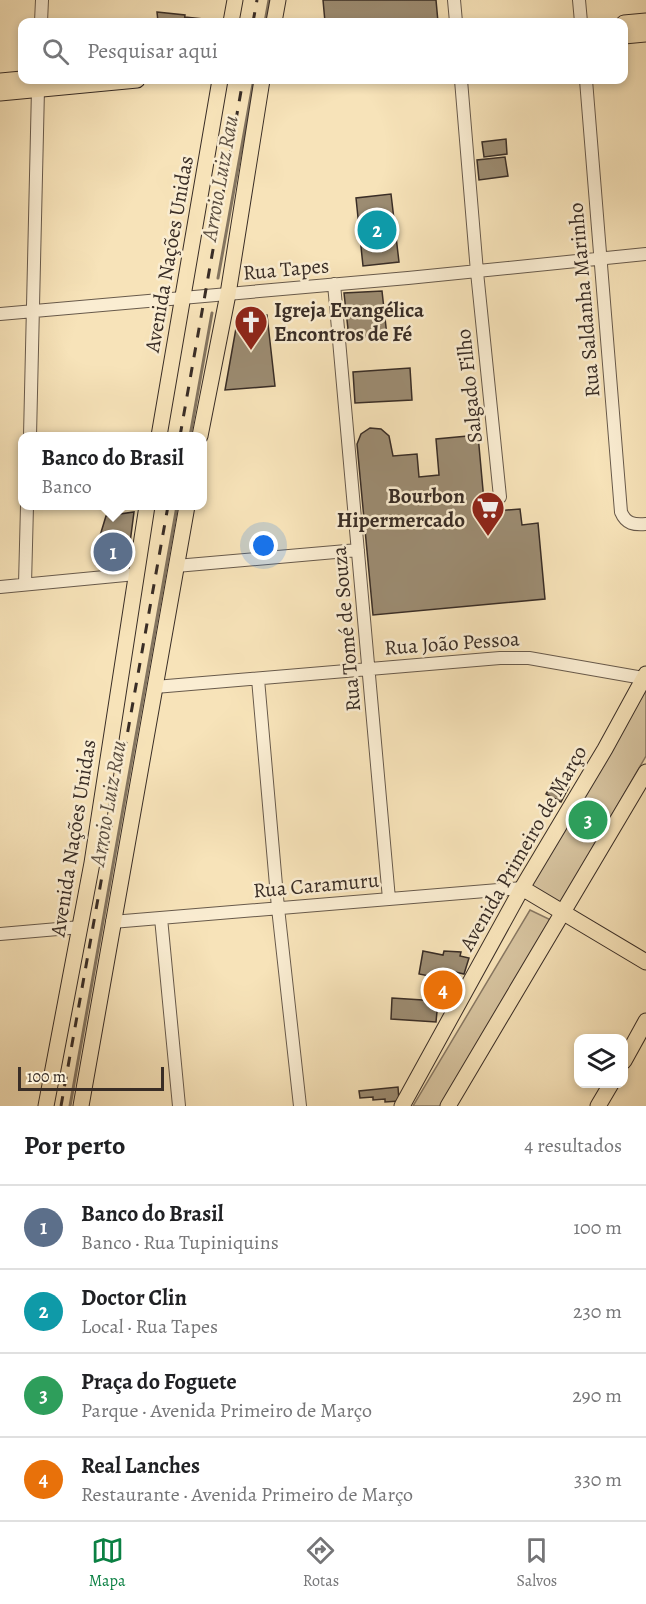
<!DOCTYPE html>
<html lang="pt">
<meta charset="utf-8">
<style>
body{margin:0;font-family:Alegreya,serif;background:#f2f2f2;color:#202124}
.controls{position:absolute;right:18px;bottom:18px;display:grid;overflow:hidden;border-radius:12px;box-shadow:0 3px 9px #0003}
.controls button{width:54px;height:54px;display:grid;place-items:center;padding:0;border:0;border-bottom:2px solid #e0e0e0;background:#fff;color:#202124;font:30px sans-serif}
.scale{position:absolute;left:18px;bottom:15px;width:146px;box-sizing:border-box;padding-left:6px;border:3px solid #392d26;border-top:0;font-size:16px;line-height:21px;white-space:nowrap;color:#392d26;-webkit-text-stroke:4px #faedd2;paint-order:stroke}
.you{position:absolute;left:264px;top:546px;width:21px;height:21px;margin:-15px;border:4px solid #fff;border-radius:50%;background:#1a73e8;box-shadow:0 0 0 9px #1a73e833}
.badge{display:grid;place-items:center;width:39px;height:39px;border-radius:50%;background:#0b8043;color:#fff;font-size:20px;font-weight:700}
.pin{position:absolute;translate:-50% -50%;border:3px solid #fff;box-shadow:0 2px 6px #0006}
.popup{position:absolute;left:18px;top:432px;width:189px;height:78px;box-sizing:border-box;display:grid;place-content:center;border-radius:12px;background:#fff;filter:drop-shadow(0 2px 4px #0005);font-size:20px;white-space:nowrap;color:#757577}
.popup b{font-size:22px;color:#202124}
.popup::after{content:'';position:absolute;left:50%;top:100%;margin-left:-12px;border:12px solid transparent;border-top-color:#fff}
.list{margin:0;padding:0;list-style:none}
h2{display:flex;justify-content:space-between;align-items:center;height:78px;margin:0;padding:0 24px;font-size:26px}
h2 small{font-size:20px;font-weight:400;color:#757577}
.list li{display:grid;grid-template-columns:39px 1fr auto;gap:18px;align-items:center;box-sizing:border-box;height:84px;padding:0 24px;border-top:2px solid #e0e0e0}
.list b{display:block;font-size:22px;white-space:nowrap}
.list p{margin:0;font-size:20px;white-space:nowrap;color:#757577}
.list em{font-size:20px;font-style:normal;color:#757577}
.icon{flex:none;width:33px;height:33px;fill:none;stroke:currentColor;stroke-width:2;stroke-linecap:round;stroke-linejoin:round}
.map{position:relative;flex:none;width:646px;height:1106px;overflow:hidden}
.search{position:absolute;background:#fff;box-shadow:0 3px 9px #0003;left:18px;right:18px;top:18px;height:66px;display:flex;align-items:center;gap:15px;box-sizing:border-box;padding:0 21px;border-radius:12px;color:#757577;font-size:22px}
.sheet{height:414px;background:#fff}
nav{display:flex;justify-content:space-around;align-items:center;box-sizing:border-box;height:84px;border-top:2px solid #e0e0e0;background:#fff;font-size:16px;color:#757577}
nav a{display:grid;justify-items:center;gap:3px}
nav .on{color:#0b8043}
.map>svg:first-child{display:block}
.green{fill:#d7c4a0;stroke:#887863;stroke-width:1.5}
.lines{fill:none;stroke-linecap:round;stroke-linejoin:round}
.stream{stroke:#847560;stroke-width:3}
.building{fill:#9c8c72;stroke:#392d26;stroke-width:1.5}
.minor-casing{stroke:#685a4b;stroke-width:14}
.major-casing{stroke:#392d26;stroke-width:17}
.minor{stroke:#faedd2;stroke-width:12}
.major{stroke:#f7e3b9;stroke-width:15}
.rail{stroke:#392d26;stroke-width:3;stroke-dasharray:10 10;stroke-linecap:butt}
.labels{text-anchor:middle;stroke-width:5;stroke-linejoin:round;paint-order:stroke}
.street-label{font-size:21px;fill:#392d26;stroke:#faedd2}
.poi-label{font-size:21px;font-weight:bold;fill:#392d26;stroke:#faedd2;text-anchor:start}
.water-label{font-size:22px;font-style:italic;fill:#5e5143;stroke:#faedd2}
</style>
<div class="map">
<svg width="646" height="1106" viewBox="0 0 646 1106">
<rect width="100%" height="100%" fill="#f7e3b9"/>
<filter id="stains"><feTurbulence type="fractalNoise" baseFrequency=".00333" numOctaves="4"/><feColorMatrix values="0 0 0 0 .2 0 0 0 0 .09 0 0 0 0 .02 0 0 0 .5 -.17"/></filter>
<radialGradient id="worn" r=".72"><stop offset=".6" stop-color="#630" stop-opacity="0"/><stop offset="1" stop-color="#630" stop-opacity=".3"/></radialGradient>
<path class="green" d="M646,690V756L560,905L531,885Z
M530,910L553,921L443,1106H413Z"/>
<g class="lines">
<path class="stream" d="M265,22L269,0
M218,278L253,84
M190,436L212,313
M70,1106L177,506"/>
</g>
<path class="building" d="M323,0H436L438,22H325Z
M157,12L185,15L184,22H158Z
M185,17L222,21V22H184Z
M506,139L507,154L484,157L482,142Z
M505,157L508,176L479,180L477,160Z
M391,194L399,262L363,266L356,198Z
M382,291L387,336L349,338L344,293Z
M267,315L275,386L225,390L238,317Z
M410,368L412,400L355,403L353,372Z
M370,428L381,429L389,436L393,456L417,454L419,477L439,475L436,439L478,435L485,512L520,509L522,525L538,523L545,599L373,615L357,444L361,434Z
M134,512L127,566L96,565L99,539L106,516Z
M555,779L569,787L561,802L546,794Z
M423,951L443,955L444,951L461,952L460,956L469,958L464,974L455,972L454,981L419,974Z
M430,980L451,984L448,1000L427,996Z
M392,998L438,1001L436,1022L391,1019Z
M398,1087L399,1101L385,1102V1099L373,1100V1097L360,1098L359,1091Z"/>
<g class="lines">
<defs>
<path id="minor" d="M454,0L456,22
M579,0L581,22
M41,22L42,0
M461,80L477,272L500,497
M586,80L621,512C626,524 634,525 646,524
M334,284L389,899
M0,314L408,278L646,254
M30,436L38,89L33,83L35,80
M176,566L358,550
M25,584L27,506
M0,587L136,574
M258,679L278,908L300,1106
M155,687L500,658H529L643,678
M161,918L179,1106
M112,922L522,888
M0,934L81,927"/>
<path id="major" d="M231,22L235,0
M274,22L278,0
M624,23L646,21
M624,36L646,34
M0,81L22,79
M0,93L137,80
M159,436L220,80
M200,436L228,294L262,80
M522,888L646,962
M624,1061L646,1021
M46,1106L92,863L147,506
M81,1106L187,506
M402,1106L522,888L605,749L646,674
M448,1106L646,772
M598,1106L611,1084"/>
</defs>
<use href="#minor" class="minor-casing"/>
<use href="#major" class="major-casing"/>
<use href="#minor" class="minor"/>
<use href="#major" class="major"/>
<path class="rail" d="M253,22L257,0
M180,436L243,80
M61,1106L168,506"/>
</g>
<defs>
<symbol id="church-pin" viewBox="-11 -11 22 30"><path d="M0 17L-7.5 6A9.5 9.5 0 1 1 7.5 6Z" fill="#8f2418" stroke="#faedd2"/><path d="M-1.2-6h2.4v3.5h3.3v2.4h-3.3V6h-2.4V-.1h-3.3v-2.4h3.3Z" fill="#fff"/></symbol>
<symbol id="supermarket-pin" viewBox="-11 -11 22 30"><path d="M0 17L-7.5 6A9.5 9.5 0 1 1 7.5 6Z" fill="#8f2418" stroke="#faedd2"/><path d="M-6-5.5h2.5l.6 2H6L4.5 2H-2.5L-4.4-4H-6ZM-1.5 3.2a1.3 1.3 0 1 0 .1 0ZM3 3.2a1.3 1.3 0 1 0 .1 0Z" fill="#fff"/></symbol>
</defs>
<g fill-rule="evenodd">
<use href="#church-pin" x="232" y="303" width="38" height="52"/>
<use href="#supermarket-pin" x="469" y="489" width="38" height="52"/>
</g>
<g class="labels">
<g class="street-label">
<text transform="translate(169 254) rotate(-80)" y="7">Avenida Nações Unidas</text>
<text transform="translate(286 269) rotate(-5)" y="7">Rua Tapes</text>
<text transform="translate(584 300) rotate(-95)" y="7">Rua Saldanha Marinho</text>
<text transform="translate(469 386) rotate(-96)" y="7">Salgado Filho</text>
<text transform="translate(346 629) rotate(-95)" y="7">Rua Tomé de Souza</text>
<text transform="translate(452 643) rotate(-4)" y="7">Rua João Pessoa</text>
<text transform="translate(73 838) rotate(-81)" y="7">Avenida Nações Unidas</text>
<text transform="translate(523 848) rotate(-60)" y="7">Avenida Primeiro de Março</text>
<text transform="translate(316 885) rotate(-5)" y="7">Rua Caramuru</text>
</g>
<g class="poi-label">
<text x="274" y="317">Igreja Evangélica<tspan x="274" dy="24">Encontros de Fé</tspan></text>
<text x="465" y="503" text-anchor="end">Bourbon<tspan x="465" dy="24">Hipermercado</tspan></text>
</g>
<g class="water-label">
<text transform="translate(219 178) rotate(-80)" y="8">Arroio Luiz Rau</text>
<text transform="translate(107 803) rotate(-80)" y="8">Arroio Luiz Rau</text>
</g>
</g>
<rect width="100%" height="100%" filter="url(#stains)"/>
<rect width="100%" height="100%" fill="url(#worn)"/>
</svg>
<div class="controls">
<button><svg class="icon" aria-label="layers" viewBox="0 0 24 24"><path d="M12 4l9 5-9 5-9-5zM3 14l9 5 9-5"/></svg></button>
</div>
<div class="scale">100 m</div>
<div class="you"></div>
<div class="pin badge" style="left:113px;top:552px;background:#5c6f8a">1</div>
<div class="popup"><b>Banco do Brasil</b>Banco</div>
<div class="pin badge" style="left:377px;top:230px;background:#0f9aa8">2</div>
<div class="pin badge" style="left:588px;top:820px;background:#2e9e5b">3</div>
<div class="pin badge" style="left:443px;top:990px;background:#e8710a">4</div>
<div class="search"><svg class="icon" aria-label="search" viewBox="0 0 24 24"><circle cx="10" cy="10" r="6"/><path d="M15 15l6 6"/></svg>Pesquisar aqui</div>
</div>
<section class="sheet">
<h2>Por perto<small>4 resultados</small></h2>
<ul class="list">
<li><span class="badge" style="background:#5c6f8a">1</span><div><b>Banco do Brasil</b><p>Banco · Rua Tupiniquins</p></div><em>100 m</em></li>
<li><span class="badge" style="background:#0f9aa8">2</span><div><b>Doctor Clin</b><p>Local · Rua Tapes</p></div><em>230 m</em></li>
<li><span class="badge" style="background:#2e9e5b">3</span><div><b>Praça do Foguete</b><p>Parque · Avenida Primeiro de Março</p></div><em>290 m</em></li>
<li><span class="badge" style="background:#e8710a">4</span><div><b>Real Lanches</b><p>Restaurante · Avenida Primeiro de Março</p></div><em>330 m</em></li>
</ul>
</section>
<nav>
<a class="on"><svg class="icon" aria-label="map" viewBox="0 0 24 24"><path d="M3 6l6-2 6 2 6-2v14l-6 2-6-2-6 2zM9 4v14M15 6v14"/></svg>Mapa</a>
<a><svg class="icon" aria-label="directions" viewBox="0 0 24 24"><path d="M12 3l9 9-9 9-9-9zM9 14v-3h6M13 9l2 2-2 2"/></svg>Rotas</a>
<a><svg class="icon" aria-label="saved" viewBox="0 0 24 24"><path d="M7 4h10v16l-5-4-5 4z"/></svg>Salvos</a>
</nav>
